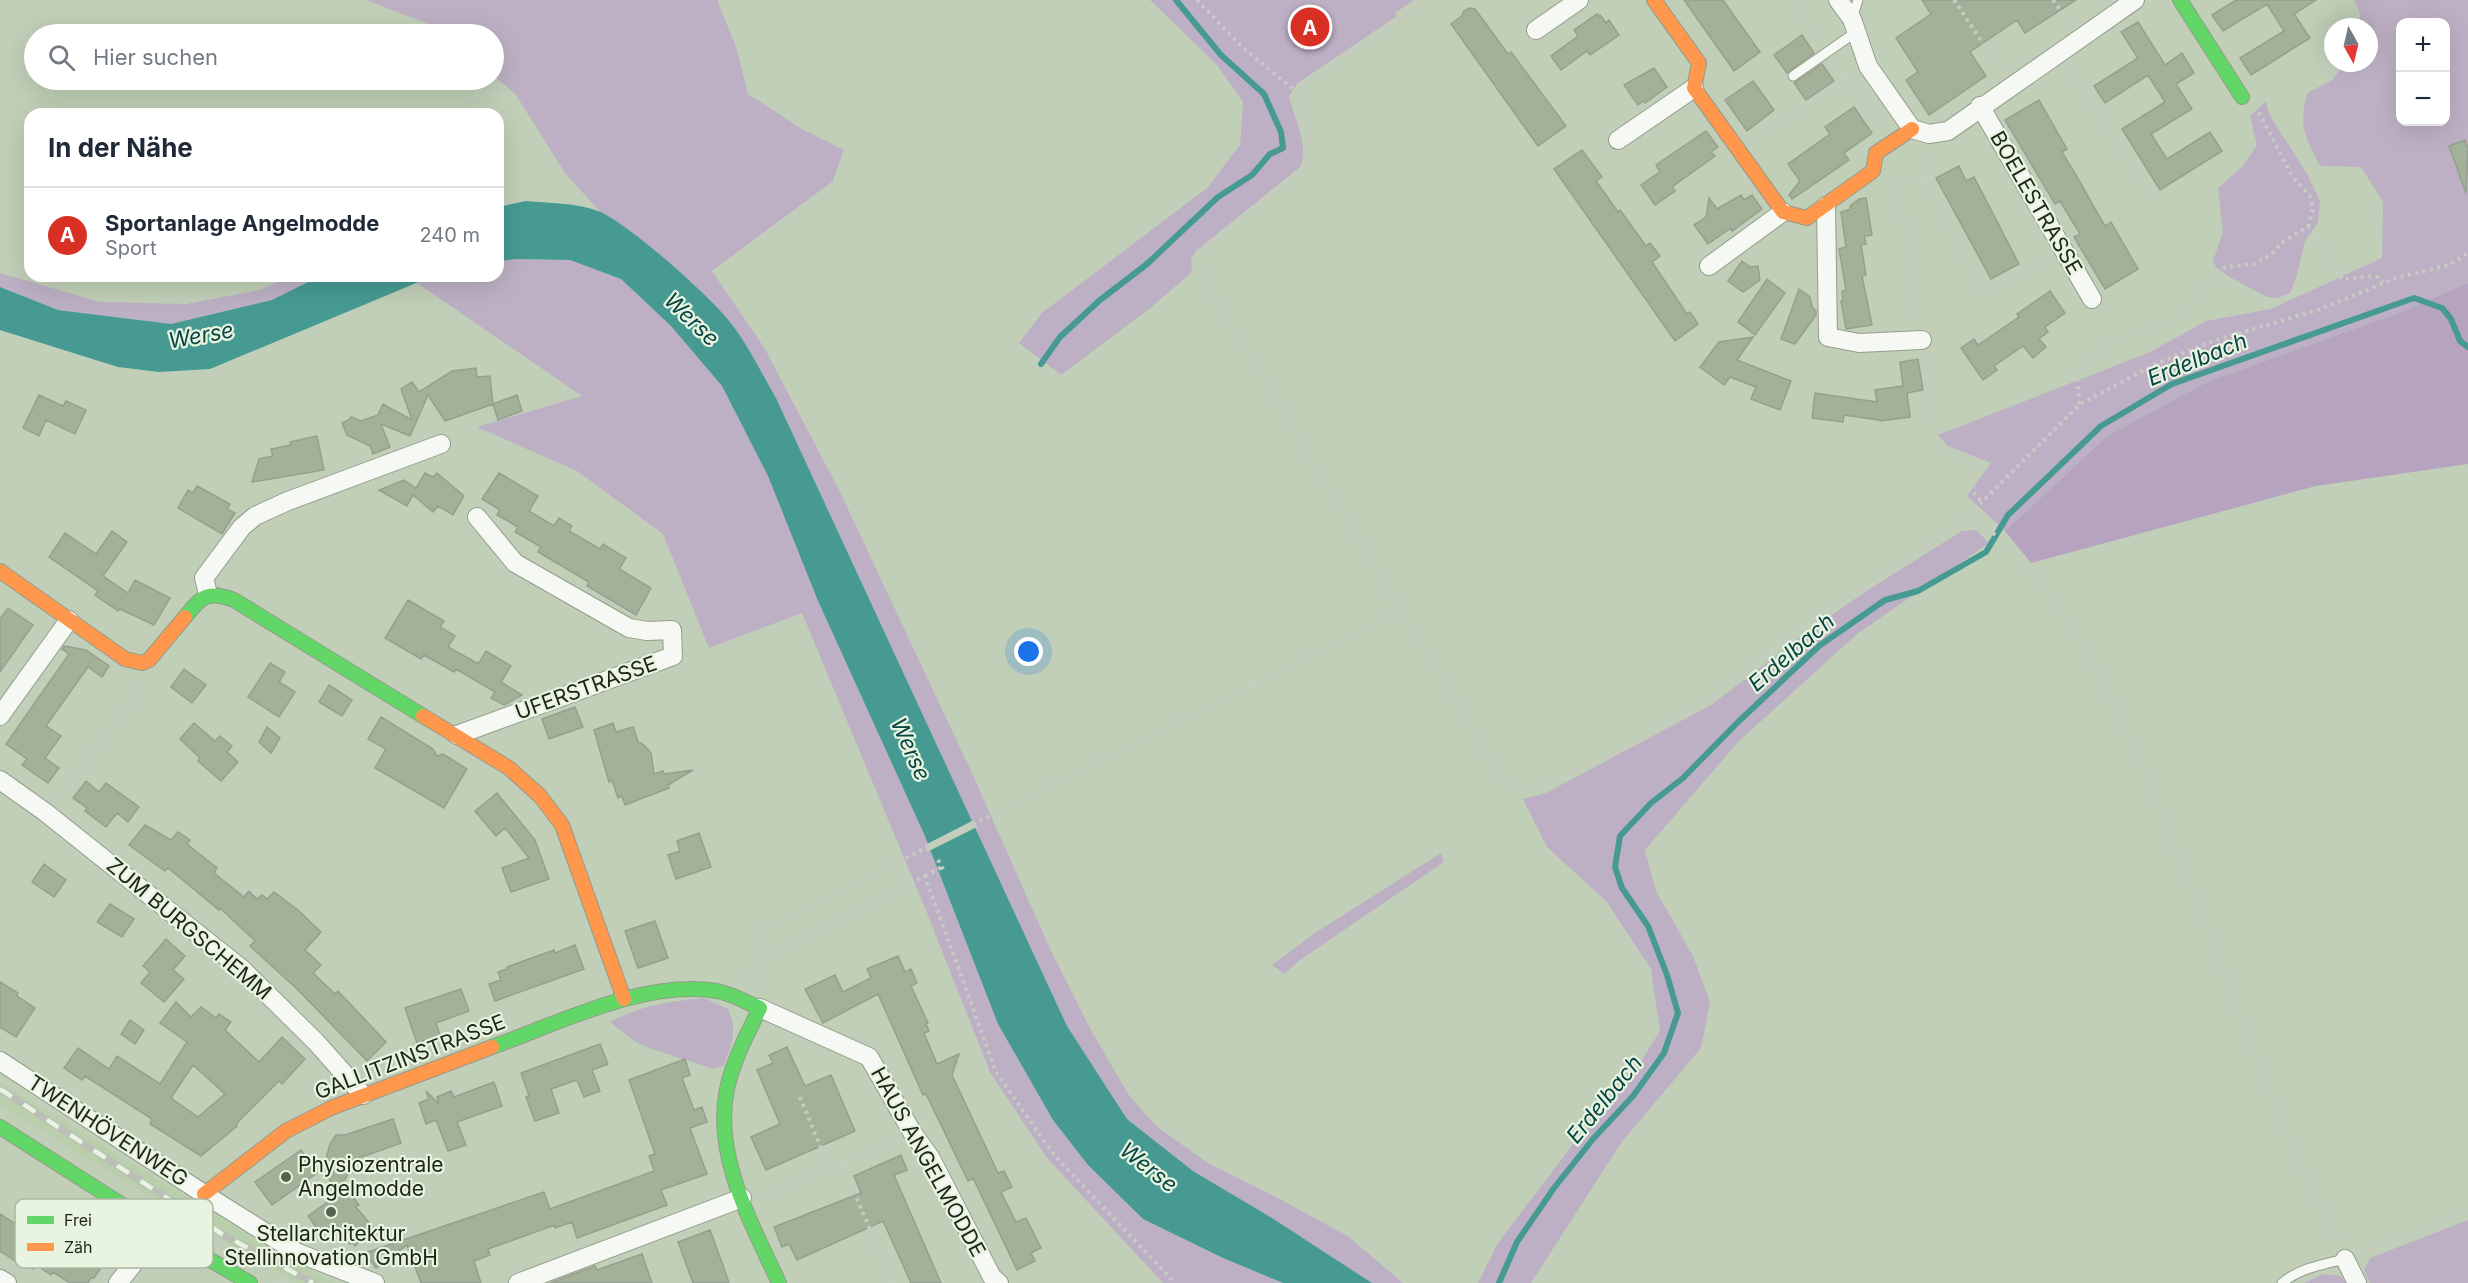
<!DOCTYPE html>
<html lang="de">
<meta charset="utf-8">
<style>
body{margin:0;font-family:Inter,sans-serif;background:#f6f6f7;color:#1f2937}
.controls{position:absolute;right:18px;top:18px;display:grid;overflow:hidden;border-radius:12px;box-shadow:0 6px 24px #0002}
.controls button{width:54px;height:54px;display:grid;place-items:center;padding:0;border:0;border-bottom:2px solid #e0e1e3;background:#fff;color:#1f2937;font:30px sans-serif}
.compass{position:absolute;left:2324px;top:18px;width:54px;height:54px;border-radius:50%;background:#fff;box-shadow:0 6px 24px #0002;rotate:172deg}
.you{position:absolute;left:1029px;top:652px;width:21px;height:21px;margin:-15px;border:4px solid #fff;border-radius:50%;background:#1a73e8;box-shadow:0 0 0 9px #1a73e833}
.badge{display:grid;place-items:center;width:39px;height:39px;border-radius:50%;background:#d93025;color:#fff;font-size:20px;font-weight:700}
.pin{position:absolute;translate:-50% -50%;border:3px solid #fff;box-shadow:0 2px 6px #0006}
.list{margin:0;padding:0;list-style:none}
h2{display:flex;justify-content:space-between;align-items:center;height:78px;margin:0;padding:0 24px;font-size:26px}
h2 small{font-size:20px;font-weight:400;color:#747a83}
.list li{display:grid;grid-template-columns:39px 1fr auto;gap:18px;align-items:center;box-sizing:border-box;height:96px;padding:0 24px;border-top:2px solid #e0e1e3}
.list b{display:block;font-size:22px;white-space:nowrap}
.list p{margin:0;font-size:20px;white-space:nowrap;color:#747a83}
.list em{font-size:20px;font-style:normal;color:#747a83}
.icon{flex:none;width:33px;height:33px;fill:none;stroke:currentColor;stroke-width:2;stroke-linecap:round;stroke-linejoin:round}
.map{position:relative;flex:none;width:2468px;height:1283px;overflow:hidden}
.search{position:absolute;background:#fff;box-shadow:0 6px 24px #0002;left:24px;top:24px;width:480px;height:66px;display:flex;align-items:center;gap:15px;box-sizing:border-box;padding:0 21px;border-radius:33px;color:#747a83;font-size:22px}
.panel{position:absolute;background:#fff;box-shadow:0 6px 24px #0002;left:24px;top:108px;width:480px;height:174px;border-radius:18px}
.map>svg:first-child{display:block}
.built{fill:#b9ceaa}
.green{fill:#bdb0c4;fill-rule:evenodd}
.forest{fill:#b6a3c0}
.water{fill:#469a92}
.pier{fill:#c1cfb8}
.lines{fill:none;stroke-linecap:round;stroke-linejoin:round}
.stream{stroke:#469a92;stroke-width:6}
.building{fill:#a2b198;stroke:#95a08e;stroke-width:1.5;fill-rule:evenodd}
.lane-casing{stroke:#929d8b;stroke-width:11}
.street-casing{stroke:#929d8b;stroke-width:20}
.fast-casing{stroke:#929d8b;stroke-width:16}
.slow-casing{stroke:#929d8b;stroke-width:16}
.path{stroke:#c7cbc4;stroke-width:4;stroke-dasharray:3 4.5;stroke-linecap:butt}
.lane{stroke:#f6f8f4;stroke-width:9}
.street{stroke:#f6f8f4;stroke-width:18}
.fast{stroke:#63d668;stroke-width:14}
.slow{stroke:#ff974d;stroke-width:14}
.rail-casing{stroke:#bbbfb8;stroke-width:7}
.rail{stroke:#e8f4e0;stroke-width:4.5;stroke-dasharray:14;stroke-linecap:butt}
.poi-dot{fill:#56604f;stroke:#e8f4e0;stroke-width:2}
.labels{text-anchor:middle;stroke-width:4.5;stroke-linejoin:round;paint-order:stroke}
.street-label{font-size:21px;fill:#1d2516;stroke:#e8f4e0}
.poi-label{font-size:21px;fill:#1d2516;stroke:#e8f4e0;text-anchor:start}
.water-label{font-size:22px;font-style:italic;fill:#074544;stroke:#e8f4e0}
.key{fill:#e8f4e0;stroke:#abb6a3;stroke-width:1.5}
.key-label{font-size:16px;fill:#1d2516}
</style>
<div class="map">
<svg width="2468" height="1283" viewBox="0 0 2468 1283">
<rect width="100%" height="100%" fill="#c1cfb8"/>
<path class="built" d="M0,1082L273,1250L334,1283H297L258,1262L0,1105Z"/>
<path class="green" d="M366,0H717L736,47L748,94L802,129L844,150L833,181L712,271L765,349L840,492L971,771L1051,951L1091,1030L1128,1094L1156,1126L1208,1163L1280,1199L1349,1237L1403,1283H1372L1272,1218L1193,1171L1127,1119L1067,1026L776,398L733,325L700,291L629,230L599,211L565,173L516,95L494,76V34H444L434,26Z
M1150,0H1414L1395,13L1397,16L1298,83L1289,96C1294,118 1310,147 1300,167L1196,251L1191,259L1192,272L1149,309L1061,375L1019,343L1042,313L1207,188L1240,145L1243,102L1217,65Z
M2354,0H2468V283L2393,315L2207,382L2107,436L2005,531L1967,496L1991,463L1948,446L1938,435L2150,352L2206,321L2271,309L2382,258L2383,202L2361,167L2320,166C2304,134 2299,128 2307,93L2331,81L2346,63H2369V27H2359L2360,13ZM2400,22H2446V122H2400Z
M2266,101L2269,114L2307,174L2320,201L2318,223L2305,241L2296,278L2290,293L2277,298L2267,297L2228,276L2216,267L2213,261L2223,232L2218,188L2242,167L2257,145L2250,116Z
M516,259L570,260L621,279L671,326L722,386L768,476L818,601L924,834L998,1024L1053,1120L1088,1165L1143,1219L1223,1258L1283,1283H1163L1047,1158L990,1072L925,908L802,613L709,648L663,534L577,471L477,427L582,396L417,283L433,276H498V261Z
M0,273L100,302L186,304L260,290L289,276H320L272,300L171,324L58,310L0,287Z
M1976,530L1989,543L1857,634L1738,742L1645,850L1656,891L1693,956L1710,1002L1701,1048L1621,1143L1531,1283H1478L1498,1243L1570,1148L1628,1082L1660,1031L1651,969L1606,901L1547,847L1523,799L1546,793L1711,705L1813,628L1868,590L1962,531Z
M1441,853L1444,862L1300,960L1284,974L1272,965L1315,933Z
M704,998L728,1009C738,1031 732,1044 724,1065L714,1069L646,1047L634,1041L610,1022C642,1005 668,1002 704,998Z
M2468,1220V1283H2370L2364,1270L2370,1258Z
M2323,1274L2340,1276L2347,1283H2304Z"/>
<path class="forest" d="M2468,283V464L2316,486L2031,563L2005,531L2107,436L2207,382L2393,315Z"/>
<path class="water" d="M526,201C549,203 576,203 598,211C626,221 717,302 734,327C750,349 762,374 776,398L1067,1026L1127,1119L1193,1171L1272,1218L1372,1283H1283L1223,1258L1143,1219L1088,1165L1053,1120L998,1024L924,834L818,601L768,476L722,386L671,326L621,279L570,260L516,259L498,261V207Z
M320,276H433L210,369L159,372L118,367L0,330V287L58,310L171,324L272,300Z"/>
<path class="pier" d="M974,820L977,827L927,852L925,845Z"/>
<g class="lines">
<path class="stream" d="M1041,364L1060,337L1100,300L1147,264L1218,197L1252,175L1270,154L1283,148L1281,132L1264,94L1221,55L1176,0
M1499,1283L1517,1242L1554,1188L1593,1139L1633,1096L1664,1053L1678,1013L1667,975L1648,926L1622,888L1615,867L1620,836L1651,803L1683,778L1738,722L1819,646L1885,600L1918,591L1986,552L2008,515L2101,426L2172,384L2414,298L2442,308L2451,319L2460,341L2468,347"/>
</g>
<path class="building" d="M1684,0H1723L1760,52L1734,71Z
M1922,0H2076L2025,33L2017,20L1970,52L1986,76L1929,115L1906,80L1918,72L1896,38L1931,14Z
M2236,0H2316L2294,14L2310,38L2251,75L2240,58L2284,31L2267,4L2223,31L2212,15Z
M1469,8L1475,9L1508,54L1511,52L1566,126L1538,146L1451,24L1462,16L1463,12Z
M1597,14L1598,17L1600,15L1606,23L1609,20L1619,35L1590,55L1587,51L1561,70L1551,56L1578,36L1574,30Z
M2138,22L2165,65L2182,53L2194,73L2176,84L2192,109L2151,134L2167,159L2210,132L2222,151L2160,190L2122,129L2165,102L2148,75L2105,103L2094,86L2138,58L2121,32Z
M1802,35L1814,53L1787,73L1774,55Z
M1822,64L1834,81L1806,100L1794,83Z
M1654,68L1667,87L1645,103L1643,101L1638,105L1624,85Z
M1753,81L1774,110L1747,131L1725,100Z
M2039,100L2067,149L2062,152L2077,177L2105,226L2111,222L2138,269L2105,289L2074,237L2080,234L2060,201L2055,204L2005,120Z
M1854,107L1872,133L1844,153L1849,160L1792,199L1789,195L1800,181L1788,164L1830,134L1825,127Z
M1706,131L1718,147L1711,152L1715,156L1672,187L1675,191L1655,205L1641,185L1660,172L1656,165Z
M2465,140L2468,148L2466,193L2449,146Z
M1582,150L1602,177L1596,181L1618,212L1620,210L1646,246L1650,243L1660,256L1652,262L1687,314L1690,312L1698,324L1675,341L1554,169Z
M1959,166L1966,181L1974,177L2019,264L1991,279L1936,178Z
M1741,195L1744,200L1752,195L1762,209L1732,231L1731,228L1708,244L1694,225L1706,217L1709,198L1717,209Z
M1866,198L1872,235L1864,236L1866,244L1861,245L1866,275L1862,276L1872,325L1846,329L1841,301H1843L1842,291L1846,290L1839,249L1846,247L1841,212L1851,209L1850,206L1859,199Z
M1742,261L1750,267L1758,266L1760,280L1743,292L1728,281Z
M1767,279L1785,293L1755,335L1738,322Z
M1799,289L1810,297L1812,307L1816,311V315L1795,344L1781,339Z
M2050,291L2065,313L2045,327L2048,332L2039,339L2046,347L2033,358L2023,346L1994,366L1997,370L1983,380L1961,348L1974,339L1978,345L2019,317L2017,314Z
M1753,337L1737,360L1791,381L1780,410L1751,399L1756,387L1730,377L1724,385L1700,367L1719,342Z
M1918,359L1923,390L1907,393L1910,417L1880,421L1879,420L1844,415L1843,422L1812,418L1815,393L1877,402L1875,390L1903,386L1900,362Z
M476,368L477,377L490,376L493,404L517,395L522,411L498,420L493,404L445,421L428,395L410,436L381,424L390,447L373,454L370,446L347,435L342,423L349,420L351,417L361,421L378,415L383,404L412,420L401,389L412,382L419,392L452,371Z
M39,395L63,406L66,401L86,410L75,434L46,420L39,436L23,428Z
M317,436L324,470L252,482L259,459L273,456L271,449L291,445L290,442Z
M425,473L433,477L437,473L464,496L453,515L438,506L433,512L413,495L407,506L379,490L404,480L416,488Z
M499,473L538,496L529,511L554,526L559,518L572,526L569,531L600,549L603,544L626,558L619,569L651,588L636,615L587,586L589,582L538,552L541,547L515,532L518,527L497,515L500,510L482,499Z
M197,486L230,504L227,509L235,513L222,534L178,508L188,490L193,493Z
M112,531L127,542L103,576L128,593L135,580L170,598L154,625L120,609L118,611L95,595L98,591L49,557L65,533L96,554Z
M408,600L444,621L440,627L455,636L448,647L475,662L479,663L486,651L511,666L501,682L522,695L504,705L491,698L495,692L456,669L454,672L424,655L421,659L385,638Z
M8,608L33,625L0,672V619Z
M64,646L86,650L109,666L102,677L88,667L46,726L61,736L45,758L59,768L48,783L22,765L27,759L6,744L69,654L62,649Z
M270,663L285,672L279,682L295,692L279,717L248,697Z
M184,669L206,685L192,703L171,687Z
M329,685L352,700L342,716L319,702Z
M575,707L583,727L549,739L542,719Z
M381,717L433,749L437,756L443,754L467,769L444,808L375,768L386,749L368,739Z
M194,723L215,741L220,736L232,746L227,752L238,762L221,781L198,761L200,758L180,739Z
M613,723L616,732L633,727L639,744L641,743L648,749L651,753L654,774L663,771L664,774L693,770L668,785L669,788L625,805L622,796L618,798L612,780L609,782L594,730Z
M267,727L280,738L271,753L259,742Z
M86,781L99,792L106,783L139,807L128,822L117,813L106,827L85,811L87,808L73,798Z
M497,793L535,840L549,879L511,892L502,868L529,858L505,828L496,836L475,811Z
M145,825L171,840L178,832L190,840L187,844L217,868L214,873L244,897L249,891L257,899L262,895L267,899L274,892L298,910L321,932L305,950L321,965L313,973L335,994L338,991L386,1042L367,1061L296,988L250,946L255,941L220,908L219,910L168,868L165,871L129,845Z
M699,833L711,867L676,879L668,855L680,851L677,841Z
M44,864L66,880L54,897L32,882Z
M110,904L134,919L122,937L97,922Z
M655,921L668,958L638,968L625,931Z
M166,939L185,956L173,970L184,979L164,1002L141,983L150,972L143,966Z
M575,945L584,969L495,1001L489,984L501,980L498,972L507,969V967L554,950L555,953Z
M898,956L905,972L911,969L917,983L911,986L928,1023L926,1024L929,1031L924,1033L937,1064L959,1054L952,1075L998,1173L1004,1171L1012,1187L1001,1192L1016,1222L1026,1218L1041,1248L1031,1253L1035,1261L1017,1270L973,1178L968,1181L926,1094L923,1095L878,994L823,1023L805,989L835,975L843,992L871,978L867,969Z
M0,982L18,993L17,996L35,1008L16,1037L0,1027Z
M461,989L469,1011L436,1023L440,1035L433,1038L430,1043L425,1040L417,1043L405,1008Z
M176,1002L191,1017L201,1007L216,1018L219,1014L231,1022L225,1030L259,1062L282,1037L305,1059L282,1084L279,1081L236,1124L237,1126L201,1156L150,1124L152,1119L85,1076L82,1080L64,1068L78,1048L109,1069L117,1056L160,1084L187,1042L160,1023ZM193,1065L225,1094L198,1117L171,1098Z
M130,1020L144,1030L135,1044L121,1034Z
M600,1044L608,1064L592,1070L600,1091L584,1097L577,1080L551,1089L559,1113L535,1121L526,1097L529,1096L521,1073Z
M787,1047L805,1086L831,1075L855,1131L766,1170L751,1137L780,1124L757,1070L773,1063L769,1055Z
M685,1059L690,1075L682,1078L694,1110L702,1107L707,1122L690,1128L707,1174L661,1190L667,1205L577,1238L572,1222L555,1228V1225L488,1249L490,1255L474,1261L481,1283H421L407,1245L376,1268L365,1253L544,1192L550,1209L654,1171L649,1156L655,1154L629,1080Z
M494,1082L502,1106L457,1122L466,1145L448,1151L436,1120L426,1124L419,1103L429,1099L426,1091L439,1104L437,1097L451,1091L454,1097Z
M393,1119L401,1143L356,1159L345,1180L342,1181L359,1205L356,1207L373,1227L355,1246L352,1242L350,1244L336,1224L320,1233L308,1216L336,1196L324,1166L330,1144L336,1135H345Z
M301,1150L317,1173L272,1205L255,1182Z
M901,1155L907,1170L894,1175L941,1283H911L883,1221L797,1260L789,1244L782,1247L774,1227L861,1193L854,1176Z
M0,1214L34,1236L36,1233L51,1243L53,1239L68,1249L73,1241L105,1262L94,1278H91L88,1283H70L53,1272L51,1275L36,1265L33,1269L19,1259L17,1262L0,1251Z
M710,1230L724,1268L729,1283H693L678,1242Z
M642,1254L652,1283H550L595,1266L597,1270Z"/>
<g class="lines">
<defs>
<path id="lane" d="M1852,19L1858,0
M1793,76L1856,32
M2282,1283C2300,1268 2324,1264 2345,1259"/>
<path id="street" d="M1838,0L1852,19L1868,66L1912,129L1929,134L1948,131L2135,0
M1536,30L1579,0
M1980,106L2092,299
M1618,140L1694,88
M1826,206L1828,337L1859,343L1922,340
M1709,266L1783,212
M208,594L204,578L242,527L255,516L288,501L441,444
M0,716L69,620
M457,735L673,656L672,630L647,631L629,628L515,563L477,517
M0,780L45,812L242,969L316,1042L363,1095
M760,1008L869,1057L912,1132L930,1157L992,1277L999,1283
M0,1061L204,1194L298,1253L375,1283
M2345,1259L2357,1283
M0,1279L7,1283
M118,1283L150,1243L159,1228
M518,1283L742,1198"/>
<path id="fast" d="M2180,0L2242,97
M185,617C202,596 207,590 234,600L423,716
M492,1047C559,1023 645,979 717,991C732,994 746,1002 760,1008C747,1034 733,1061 727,1089C713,1156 752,1224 779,1283
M0,1127L193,1250L250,1283"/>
<path id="slow" d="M1654,0L1699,63L1694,88L1783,212L1807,218L1873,171L1876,153L1912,129
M0,571L125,659L142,663L149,660L185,617
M423,716L509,768L540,796L562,825L624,999
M204,1194L286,1131L331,1108L492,1047"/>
</defs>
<use href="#lane" class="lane-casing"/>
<use href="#street" class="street-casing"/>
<use href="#fast" class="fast-casing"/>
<use href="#slow" class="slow-casing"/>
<path class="path" d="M1197,0L1242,47L1297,92C1299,111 1313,138 1310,155C1310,160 1306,164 1303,168L1199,252L1197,260L1198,268L1400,611L1506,784L1515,791L1526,793L1613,754L1700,706L1810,619L1890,573L1948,532L1982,502L2080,404L2156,364L2213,341L2321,309L2396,278L2449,265L2468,253
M1791,0L1820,41
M1954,0L2002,72
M2053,0L2071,25
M1834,62L1880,127
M2067,66L2150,194
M1297,92L1303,85L1427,0
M1754,140L1845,77
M1924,178L1984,293L2051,261
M1890,179L1898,182L1920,324
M1898,182L1924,178L1936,151
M2308,226L2317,235L2330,264L2342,279C2354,279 2365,275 2378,277L2383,283
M1925,355L1939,449L1969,463L1975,494L1982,502
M2080,404L2076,372L2108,345L2134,332L2160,326L2177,319L2216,271L2226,267L2254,264L2272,254L2280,244L2308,226L2313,208L2310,196L2292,176L2257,109
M1969,515C2072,584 2127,730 2172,841C2206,926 2238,1011 2271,1095C2291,1146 2316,1195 2339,1244
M55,800L136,698L140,683
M938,860L945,873
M925,876L942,867
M741,977L760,958L798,942L925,876L996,1072L1054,1155L1175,1283
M761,987L762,970L759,952L764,929L1400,611
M800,1097L830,1170
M842,1164L893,1283
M764,1197L898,1139
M2360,1253L2468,1210
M273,1283L285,1281L292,1267"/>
<use href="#lane" class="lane"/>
<use href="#street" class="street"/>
<use href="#fast" class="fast"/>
<use href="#slow" class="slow"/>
<defs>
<path id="rail" d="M0,1089L222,1234L313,1283"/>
</defs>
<use href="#rail" class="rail-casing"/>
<use href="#rail" class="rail"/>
</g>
<g class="poi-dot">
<circle cx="286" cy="1177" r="6"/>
<circle cx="331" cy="1212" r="6"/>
</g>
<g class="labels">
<g class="street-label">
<text transform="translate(2036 203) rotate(60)" y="7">BOELESTRASSE</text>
<text transform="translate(586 688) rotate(-20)" y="7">UFERSTRASSE</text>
<text transform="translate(189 929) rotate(40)" y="7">ZUM BURGSCHEMM</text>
<text transform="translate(410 1057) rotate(-21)" y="7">GALLITZINSTRASSE</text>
<text transform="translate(108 1131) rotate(33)" y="7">TWENHÖVENWEG</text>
<text transform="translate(928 1162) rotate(61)" y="7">HAUS ANGELMODDE</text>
</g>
<g class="poi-label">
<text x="298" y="1172">Physiozentrale<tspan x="298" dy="24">Angelmodde</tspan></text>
<text x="331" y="1241" text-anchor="middle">Stellarchitektur<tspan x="331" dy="24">Stellinnovation GmbH</tspan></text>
</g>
<g class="water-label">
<text transform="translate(692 319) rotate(44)" y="8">Werse</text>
<text transform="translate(201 335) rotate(-10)" y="8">Werse</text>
<text transform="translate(2197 359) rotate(-22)" y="8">Erdelbach</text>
<text transform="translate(1791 652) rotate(-41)" y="8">Erdelbach</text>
<text transform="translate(911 749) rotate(66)" y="8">Werse</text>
<text transform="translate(1604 1099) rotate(-51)" y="8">Erdelbach</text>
<text transform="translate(1149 1167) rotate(38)" y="8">Werse</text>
</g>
</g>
<rect x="15" y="1199" width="198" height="69" rx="9" class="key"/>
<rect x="27" y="1216" width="27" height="8" fill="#63d668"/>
<rect x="27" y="1243" width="27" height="8" fill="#ff974d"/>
<g class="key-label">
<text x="64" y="1226">Frei</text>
<text x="64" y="1253">Zäh</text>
</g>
</svg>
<div class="controls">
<button>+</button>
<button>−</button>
</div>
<svg class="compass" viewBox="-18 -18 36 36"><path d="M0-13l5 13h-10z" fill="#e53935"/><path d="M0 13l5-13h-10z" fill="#747a83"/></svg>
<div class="you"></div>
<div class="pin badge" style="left:1310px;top:27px">A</div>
<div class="search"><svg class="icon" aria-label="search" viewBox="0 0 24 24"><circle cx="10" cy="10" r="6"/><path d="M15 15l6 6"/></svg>Hier suchen</div>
<section class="panel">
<h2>In der Nähe<small></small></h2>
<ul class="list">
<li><span class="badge">A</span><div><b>Sportanlage Angelmodde</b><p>Sport</p></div><em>240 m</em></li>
</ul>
</section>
</div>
